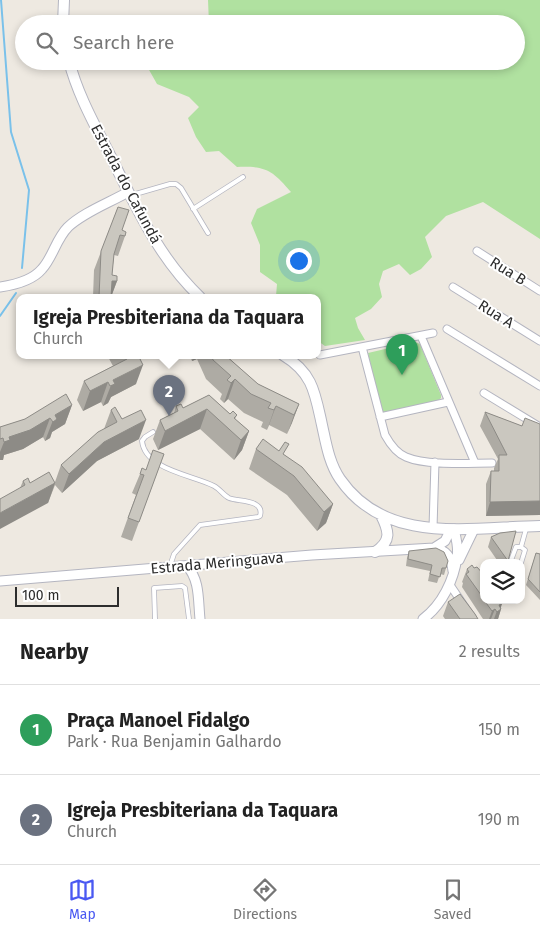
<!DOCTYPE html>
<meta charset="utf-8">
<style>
body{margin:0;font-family:"Fira Sans",sans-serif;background:#f2f2f2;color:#222}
.controls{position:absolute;right:15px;bottom:15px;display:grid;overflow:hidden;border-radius:10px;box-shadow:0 2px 8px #0003}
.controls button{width:45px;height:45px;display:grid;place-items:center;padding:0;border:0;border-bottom:1px solid #e0e0e0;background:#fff;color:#222;font:25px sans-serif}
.scale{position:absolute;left:15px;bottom:12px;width:104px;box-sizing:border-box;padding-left:5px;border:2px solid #2d2d2d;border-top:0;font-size:14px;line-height:18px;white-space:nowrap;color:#2d2d2d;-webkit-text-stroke:4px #fff;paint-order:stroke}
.you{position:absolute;left:298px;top:260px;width:18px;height:18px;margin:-12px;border:4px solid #fff;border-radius:50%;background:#1a73e8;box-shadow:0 0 0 8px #1a73e833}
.badge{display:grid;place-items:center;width:32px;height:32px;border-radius:50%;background:#4a59f2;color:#fff;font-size:16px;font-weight:700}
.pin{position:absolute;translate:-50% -41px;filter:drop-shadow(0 1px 2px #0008)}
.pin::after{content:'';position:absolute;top:26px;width:18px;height:15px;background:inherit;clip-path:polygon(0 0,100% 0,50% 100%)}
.popup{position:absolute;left:16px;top:294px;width:305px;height:65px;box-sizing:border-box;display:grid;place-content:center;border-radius:10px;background:#fff;filter:drop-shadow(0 1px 4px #0005);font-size:16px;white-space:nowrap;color:#767676}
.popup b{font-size:19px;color:#222}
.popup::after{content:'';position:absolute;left:50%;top:100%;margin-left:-10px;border:10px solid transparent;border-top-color:#fff}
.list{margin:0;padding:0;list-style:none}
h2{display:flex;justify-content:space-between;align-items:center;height:65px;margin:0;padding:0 20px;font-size:21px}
h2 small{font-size:16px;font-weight:400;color:#767676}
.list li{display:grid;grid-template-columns:32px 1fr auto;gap:15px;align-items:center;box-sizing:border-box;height:90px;padding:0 20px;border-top:1px solid #e0e0e0}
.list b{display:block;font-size:19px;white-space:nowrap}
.list p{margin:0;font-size:16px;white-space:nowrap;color:#767676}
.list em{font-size:16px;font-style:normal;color:#767676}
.icon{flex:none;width:28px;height:28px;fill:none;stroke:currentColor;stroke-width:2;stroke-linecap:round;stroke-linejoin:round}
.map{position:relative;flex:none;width:540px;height:619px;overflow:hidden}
.search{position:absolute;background:#fff;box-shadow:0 2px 8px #0003;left:15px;right:15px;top:15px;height:55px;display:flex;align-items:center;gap:12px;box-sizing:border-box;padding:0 18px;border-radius:28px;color:#767676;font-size:19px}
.sheet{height:245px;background:#fff}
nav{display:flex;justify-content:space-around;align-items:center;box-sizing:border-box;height:70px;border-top:1px solid #e0e0e0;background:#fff;font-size:14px;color:#767676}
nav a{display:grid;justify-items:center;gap:2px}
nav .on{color:#4a59f2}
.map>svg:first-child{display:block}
.green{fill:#b0e1a0}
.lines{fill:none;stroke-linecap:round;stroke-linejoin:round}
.stream{stroke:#7ac1ea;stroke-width:2}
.service-casing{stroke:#b4b5c0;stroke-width:5.5}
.minor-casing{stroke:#b4b5c0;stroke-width:9}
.tertiary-casing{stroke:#b4b5c0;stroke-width:11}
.secondary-casing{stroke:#b4b5c0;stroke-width:12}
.service{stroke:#fff;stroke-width:4}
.minor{stroke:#fff;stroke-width:7}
.tertiary{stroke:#fff;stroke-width:9}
.secondary{stroke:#fff;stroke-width:10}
.wall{fill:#aeaba4}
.shaded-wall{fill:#8d8b86}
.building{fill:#cac7bf;stroke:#8d8b86}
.labels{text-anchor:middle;stroke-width:4;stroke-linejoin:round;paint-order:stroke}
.street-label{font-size:15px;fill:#2d2d2d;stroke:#fff}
</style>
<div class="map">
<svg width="540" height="619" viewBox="0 0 540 619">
<rect width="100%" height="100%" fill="#eee9e1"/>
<path class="green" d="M208,0H540V239L483,202L446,216L425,237L432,257L421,269L410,275L399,264L383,271L379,284L382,297L371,309L355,318L358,328L365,340L325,346L318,341V297L276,296L277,284L260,272V245L251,223L257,209L291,192C272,170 266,166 237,167L219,151L206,152L196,137L188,118L199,107L189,97L157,84L144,61H516V24H209Z
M415,342L420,344L441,395V398L438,401L383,414L381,411L368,353Z"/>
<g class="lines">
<path class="stream" d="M1,0L11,132L29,190L22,268
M0,316L16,293"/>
<defs>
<path id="service" d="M132,195L170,184H176L181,188L208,233
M193,209L243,177
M153,432L145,437L142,441C145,470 193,475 214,486C220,489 223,495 229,498C238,502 265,499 260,516L258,517L200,525L174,554L170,566
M521,547L525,550L521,563
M510,563L516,547H521L526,529
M155,619L154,588L182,586L185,588L189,619"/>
<path id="minor" d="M477,251L540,291
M453,287L540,341
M447,329L540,386
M421,336L475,463
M362,347L385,435C390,444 396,453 406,457C427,466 469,463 492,463
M320,355L433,333
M484,393L540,427
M380,417L448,402
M433,528L435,462
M450,585L473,619"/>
<path id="tertiary" d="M0,287C14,285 32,281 42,269C53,257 56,239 68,227C84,212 109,203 128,192
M434,548L445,541L451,529
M459,560L474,529
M187,566C200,580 198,600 200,619
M0,581L312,555L434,548C447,550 452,559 453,571
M423,619C442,605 454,580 457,557C459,548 456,538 454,529"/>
<path id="secondary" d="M63,24L64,0
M69,61C78,96 96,127 112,159C137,209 159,258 200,297
M283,355C313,373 315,393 322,425C326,443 329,463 340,479C386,546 471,527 540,526
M375,552C392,541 389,531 381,515"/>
</defs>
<use href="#service" class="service-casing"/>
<use href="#minor" class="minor-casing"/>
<use href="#tertiary" class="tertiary-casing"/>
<use href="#secondary" class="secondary-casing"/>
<use href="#service" class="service"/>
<use href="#minor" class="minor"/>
<use href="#tertiary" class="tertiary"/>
<use href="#secondary" class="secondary"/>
</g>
<path class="wall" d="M118,207L122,230L125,236L118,256L114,255L112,275L117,281L111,297H93L94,270Z
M107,355H138L136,384L111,397L108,403L103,406L101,402L83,411L77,400L84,381L113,366Z
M190,355H225L258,384L299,404L287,434L269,425L267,430L261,427L263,422L244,413L228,399L224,403L220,399L222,394L206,379L197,359L192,361L190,356Z
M209,395L230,414L237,415L235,419L249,431L242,450L234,460L200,429L158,450L153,439L160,420L174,413L176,406L183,408Z
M72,405L65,424L52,432L50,438L45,441L43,437L23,449L4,455L3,460H0V427Z
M111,410L122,419L139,439L97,461L62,493L55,485L48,503L20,488L23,481L30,483L55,482L61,465L104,429Z
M485,412L522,426L540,424V515L486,516V484L491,471H494V468L498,459L480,426Z
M256,449L285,455L333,504L326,523L317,531L287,495L249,469Z
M164,454L132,541L121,537L136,495L132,493L140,474L146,470Z
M516,531L507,563H499L488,547L491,537Z
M409,551L446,568L444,575L440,574L437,583L428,581L430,571L406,566L407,558Z
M536,553L540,554V600L526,585Z
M474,568L484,575V600H500L501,609L498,619H483L462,587L463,583L462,582L467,569Z
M448,602L478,619H445L443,616Z"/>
<path class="shaded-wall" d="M112,281H117L111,297Z
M194,355H198L197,359L192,361Z
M143,365L136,384L111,397L108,403L103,406L113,380Z
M235,379L228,399L224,403L231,383Z
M108,382L101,402L83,411L90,391Z
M299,404L292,423L287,434L294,415Z
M72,405L65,424L52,432L50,438L45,441L55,415Z
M276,406L269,425L267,430L274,410Z
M207,409L200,429L158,450L165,431Z
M50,418L43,437L23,449L4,455L3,460H0V452L4,442L9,437Z
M146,420L139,439L97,461L62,493L69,474L104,442Z
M249,431L242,450L234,460L241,440Z
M55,483L48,503L0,529V513Z
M540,501V515L486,516L490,502Z
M333,504L326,523L317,531L324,512Z
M502,604L500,610L501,609L498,619H494L499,605Z
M495,609L491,619H489L492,611Z"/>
<path class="building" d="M118,207L129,210L122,230L126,232L125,236L120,235L114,254L112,275L117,276V281H112L111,297H99L101,251Z
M124,355H138L143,365L113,380L115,384L110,386L108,382L90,391L84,381L127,359Z
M211,355H225L258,384L299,404L294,415L276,406L274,410L268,408L271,403L251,394L235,379L231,383L227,380L231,376L213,360Z
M66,394L72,405L55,415L57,419L53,422L50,418L30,430L9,437L10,440L4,442L3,438L0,439V427L25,419Z
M209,395L230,414L233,411L237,415L234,418L249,431L241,440L207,409L165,431L160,420L178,411L176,406L181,404L183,408Z
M115,407L122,419L141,410L146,420L104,442L69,474L61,465L98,432L117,422L111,410Z
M485,412L522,426L525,418L540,424V501L490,502L491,471H499V455H507Z
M263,439L279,451L285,442L289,444L283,454L302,467L333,504L324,512L294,476L256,449Z
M153,450L164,454L139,522L128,518L144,475L140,474L142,468L146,470Z
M49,472L55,483L0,513V499L25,485L23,481L28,478L30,483Z
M516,531L508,561L491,537L500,533Z
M436,548L444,552L448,561L446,568H442L440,577L430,574L432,565L408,559L409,551Z
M536,553L540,554V592L528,579Z
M472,565L474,568L477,567L484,575V599L466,574L469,572L467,569Z
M460,594L475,614L478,619H460L448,602Z
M484,600H500L502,604L499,605L501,609L497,612L495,609L492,611Z"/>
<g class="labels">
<g class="street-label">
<text transform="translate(126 184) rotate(62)" y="5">Estrada do Cafundá</text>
<text transform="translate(508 271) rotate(32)" y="5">Rua B</text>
<text transform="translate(496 314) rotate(32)" y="5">Rua A</text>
<text transform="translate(217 563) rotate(-5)" y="5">Estrada Meringuava</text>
</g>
</g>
</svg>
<div class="controls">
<button><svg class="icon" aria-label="layers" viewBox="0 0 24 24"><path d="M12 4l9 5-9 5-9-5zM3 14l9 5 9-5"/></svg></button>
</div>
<div class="scale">100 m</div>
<div class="you"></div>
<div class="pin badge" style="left:402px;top:375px;background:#2e9e5b">1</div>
<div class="pin badge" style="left:169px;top:416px;background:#6b7280">2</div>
<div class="popup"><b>Igreja Presbiteriana da Taquara</b>Church</div>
<div class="search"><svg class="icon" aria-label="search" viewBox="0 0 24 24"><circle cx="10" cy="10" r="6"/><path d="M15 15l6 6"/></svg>Search here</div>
</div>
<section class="sheet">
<h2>Nearby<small>2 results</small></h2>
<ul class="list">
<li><span class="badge" style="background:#2e9e5b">1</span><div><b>Praça Manoel Fidalgo</b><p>Park · Rua Benjamin Galhardo</p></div><em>150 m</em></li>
<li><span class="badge" style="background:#6b7280">2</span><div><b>Igreja Presbiteriana da Taquara</b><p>Church</p></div><em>190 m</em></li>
</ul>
</section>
<nav>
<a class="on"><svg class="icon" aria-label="map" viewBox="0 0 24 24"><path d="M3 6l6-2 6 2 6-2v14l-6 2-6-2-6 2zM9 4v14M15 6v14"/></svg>Map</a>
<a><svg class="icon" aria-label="directions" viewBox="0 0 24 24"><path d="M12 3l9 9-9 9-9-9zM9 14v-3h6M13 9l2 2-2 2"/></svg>Directions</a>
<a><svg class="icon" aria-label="saved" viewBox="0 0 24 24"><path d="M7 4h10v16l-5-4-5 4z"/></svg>Saved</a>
</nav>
